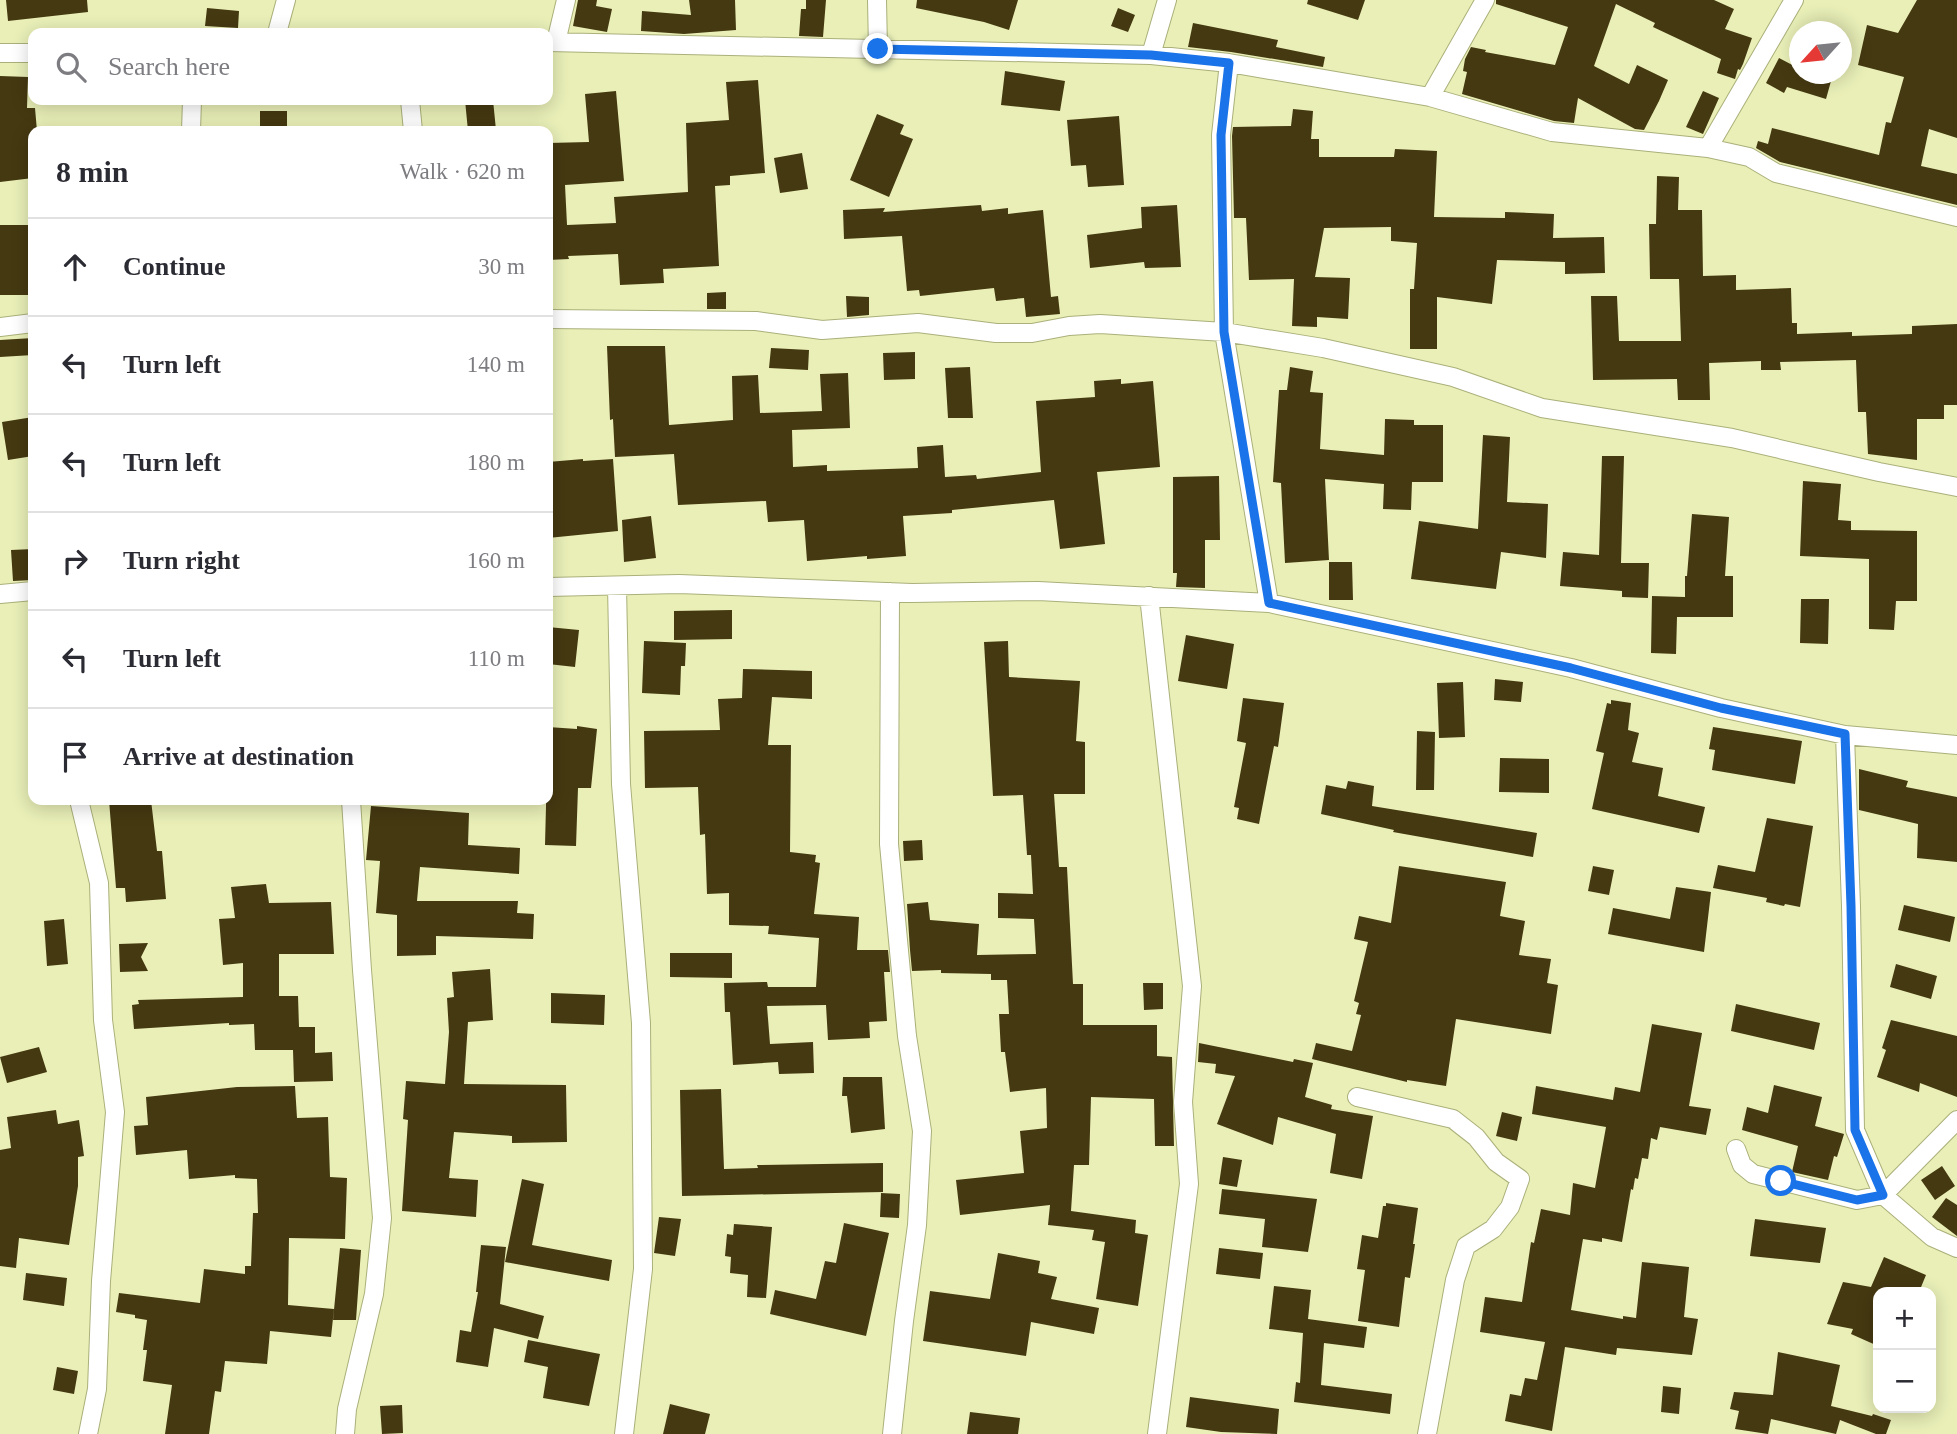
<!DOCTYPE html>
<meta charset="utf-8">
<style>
body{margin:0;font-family:Georgia,serif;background:#f7f7f7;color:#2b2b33}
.controls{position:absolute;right:21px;bottom:21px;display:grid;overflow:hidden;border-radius:14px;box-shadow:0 4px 18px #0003}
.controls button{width:63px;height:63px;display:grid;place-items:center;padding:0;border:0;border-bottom:2px solid #e1e1e2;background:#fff;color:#2b2b33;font:35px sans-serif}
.compass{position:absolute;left:1789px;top:21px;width:63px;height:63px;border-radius:50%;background:#fff;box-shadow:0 4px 18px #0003;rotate:243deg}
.stop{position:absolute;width:21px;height:21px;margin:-16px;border:5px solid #1a73e8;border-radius:50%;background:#fff}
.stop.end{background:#1a73e8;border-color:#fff;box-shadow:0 2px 7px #0008}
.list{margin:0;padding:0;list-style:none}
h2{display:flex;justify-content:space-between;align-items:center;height:91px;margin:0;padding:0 28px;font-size:30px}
h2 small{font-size:23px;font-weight:400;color:#7c7c81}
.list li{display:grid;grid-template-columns:46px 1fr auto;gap:21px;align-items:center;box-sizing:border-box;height:98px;padding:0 28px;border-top:2px solid #e1e1e2}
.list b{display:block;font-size:26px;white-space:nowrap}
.list em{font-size:23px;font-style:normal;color:#7c7c81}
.icon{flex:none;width:38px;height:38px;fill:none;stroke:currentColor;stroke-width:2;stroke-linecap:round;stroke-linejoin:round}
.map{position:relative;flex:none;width:1957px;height:1434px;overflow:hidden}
.search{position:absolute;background:#fff;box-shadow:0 4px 18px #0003;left:28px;top:28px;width:525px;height:77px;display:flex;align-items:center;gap:18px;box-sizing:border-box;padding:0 24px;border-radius:14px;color:#7c7c81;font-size:26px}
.panel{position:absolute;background:#fff;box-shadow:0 4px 18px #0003;left:28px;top:126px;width:525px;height:679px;border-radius:14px}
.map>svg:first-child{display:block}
.building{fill:#453911}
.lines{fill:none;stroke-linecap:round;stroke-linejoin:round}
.street-casing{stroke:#abb07a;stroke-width:20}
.street{stroke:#fff;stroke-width:18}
.route{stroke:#1a73e8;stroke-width:9}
</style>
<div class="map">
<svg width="1957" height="1434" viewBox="0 0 1957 1434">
<rect width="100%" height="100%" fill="#e9efb7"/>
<path class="building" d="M6,0H87L88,12L8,21Z
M578,0H597L596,6L612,9L607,32L573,26Z
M689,0H735L736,30L684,34L641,31L642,11L691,15Z
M806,0H826L823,37L799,36L801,9H806Z
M917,0H1018L1009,30L984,22L916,8Z
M1308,0H1365L1358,20L1307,4Z
M1496,0H1714L1734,9L1725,29L1752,38L1743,64L1740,70L1738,69L1735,79L1717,73L1721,59L1653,27L1655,23L1616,4L1594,66L1629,84L1637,65L1668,80L1659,101L1644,130L1635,129L1578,98L1574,123L1554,121L1462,94L1467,72L1463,71L1465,59L1471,47L1486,50L1485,52L1555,65L1568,27L1496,4Z
M1917,0H1957V138L1929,129L1921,166L1957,174V205L1780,162L1756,148L1758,141L1768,144L1772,128L1879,155L1886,122L1891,123L1904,77L1858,65L1867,25L1898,33Z
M207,8L239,11L238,28L205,26Z
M1118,8L1135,15L1128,32L1111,26Z
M1193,23L1278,40L1276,47L1325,57L1323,67L1231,52L1188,47Z
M1779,58L1800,69V74H1833L1826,99L1787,87L1784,93L1766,83Z
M1005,71L1065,81L1060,111L1001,105Z
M0,76L28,77L27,108H35L37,131H33V178L0,182Z
M758,80L765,173L730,176V185L715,186L719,266L663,269L664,283L620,285L618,254L568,256L569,259L548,260V143L589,142L585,94L616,91L624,181L565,185L567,225L616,223L614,197L688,192L686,123L729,120L726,82Z
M1703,91L1719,98L1703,134L1686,127Z
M465,100H493L496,130L468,131Z
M1293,109L1313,111L1311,139H1319V157H1394L1395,149L1437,151L1434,217L1505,218V212L1554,214L1553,238L1604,237L1605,273L1565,274V262L1497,260L1492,304L1437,297V349H1410V289H1414L1417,243L1391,241V227L1324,228L1315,277L1350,278L1348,319L1317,317V327L1292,326L1294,279L1249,280L1246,218H1234L1232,136L1233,127L1291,126Z
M260,111H287V131H260Z
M877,114L904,125L900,134L913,139L889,197L850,180Z
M1119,116L1124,185L1088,187L1086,165L1071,166L1067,120Z
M802,153L808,189L780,193L774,158Z
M1657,176L1679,177L1678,210H1702L1703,276L1736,275V290L1791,288L1792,323H1797V334L1852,332V336L1912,334V326L1957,324V405H1944V419H1917V460L1868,454L1866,412H1858L1856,360L1780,362L1781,370H1761V361L1709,363L1710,400H1678L1677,379L1593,380L1591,296H1617L1619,341H1681L1679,279H1650L1649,224H1656Z
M981,205L982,211L1008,208V214L1043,210L1051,297L1058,296L1060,314L1026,317L1024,298L996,301L994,288L920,296L919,290L907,291L902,236L844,239L843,210L885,208L883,212Z
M1177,205L1181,267L1145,268L1144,262L1090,268L1087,235L1142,228L1141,207Z
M0,225H33V295H0Z
M726,292V309H707V293Z
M846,296L869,297V315L847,317Z
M33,338V355L0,357V340Z
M607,346H665L669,425L733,420L732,376L758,375L760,413L822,411L820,374L848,373L850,428L792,430L793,467L827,465V471L918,468L917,447L943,445L945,477L976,475L977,479L1041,472L1036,401L1095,397L1094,381L1121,379V384L1153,381L1160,467L1097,472L1105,544L1060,549L1054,500L952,510V513L903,516L906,556L867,559V556L807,561L804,520L768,522L766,501L678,505L674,454L615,457L613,419L610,420Z
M771,348L809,350L808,370L769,368Z
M915,352V379L884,380L883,353Z
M970,367L973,418H948L945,368Z
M1290,367L1313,371L1310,392L1323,393L1320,449L1384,455L1385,419L1414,420V425H1443V482H1412L1411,510L1383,509L1384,484L1325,479L1329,560L1285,563L1281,483L1273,482L1279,390H1287Z
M33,417V456L8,460L2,422Z
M1483,435L1510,437L1507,502L1548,504L1546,558L1501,552L1496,589L1411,579L1419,521L1478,529Z
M1602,456H1624L1621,563H1649L1648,598L1622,597V591L1560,586L1563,552L1599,555Z
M583,459V461L613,459L618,531L548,538V462Z
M1219,476L1220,540H1205V588L1176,587L1177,573H1173V477Z
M1803,481L1841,484L1838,520L1851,521V530L1917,531V601H1896L1894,630L1869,629V559L1800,556Z
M1692,514L1729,517L1725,576H1733V617H1677L1676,654L1651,653L1652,596L1685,597V576H1687Z
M651,516L656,558L624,562L622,520Z
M33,549V580L13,581L11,550Z
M1329,562H1352L1353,600H1329Z
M1801,599H1829L1828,644L1800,643Z
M732,610V639L674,640V611Z
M548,627L579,630L575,667L548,664Z
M1186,635L1234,644L1227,689L1178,681Z
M644,641L686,643L685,666H681L680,695L642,693Z
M1008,641L1009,677L1080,681L1076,741L1085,742V794H1054L1059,867H1067L1073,984H1083V1025H1157V1056L1172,1057L1174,1146H1155L1154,1099L1091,1097L1089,1165H1074L1071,1211L1136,1220L1135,1233L1148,1235L1138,1306L1096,1299L1105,1242L1092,1240L1094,1230L1048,1225L1050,1205L960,1215L956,1180L1024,1173L1020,1131L1047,1128L1046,1088L1010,1092L1005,1052H1001L999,1014H1009L1007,980H991V974L941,973V970L912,971L910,950L907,904L928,902L930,920L979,924L977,955L1036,954L1034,919L998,918V893L1033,894L1031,855H1027L1023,795L993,796L984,642Z
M743,669L812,671V699L772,697L768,745H791L790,852L816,855L815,862L820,863L814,914L859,917L857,950H888L890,972H884L887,1021L869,1022L870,1038L828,1040L826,1005L767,1006L770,1044L813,1042L814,1073L779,1074L778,1062L733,1065L730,1012H725L724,983L767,982L768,987H816L819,938L768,934L769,926L729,925V893L707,894L705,834L700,835L698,787L645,788L644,731L720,730L718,699L742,698Z
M1495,679L1523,682L1521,702L1494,700Z
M1463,682L1465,737L1439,738L1437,683Z
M1243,698L1284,703L1278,747L1274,746L1259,824L1237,819L1239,808L1234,807L1246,743L1237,741Z
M1611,700L1631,703L1628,730L1639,733L1632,762L1663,768L1658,796L1705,807L1699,833L1592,809L1604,753L1596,751L1607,703L1611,704Z
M577,726L597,729L591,788H578L576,846L545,845L548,727L577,729Z
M1713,727L1802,741L1795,784L1712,770L1715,750L1709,749Z
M1417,731L1435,732L1434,790H1416Z
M1500,758L1549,759V793L1499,792Z
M1859,769L1908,781L1906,787L1957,797V862L1917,858L1918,824L1859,810Z
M1348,781L1374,786L1372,806L1537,833L1533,857L1393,832L1394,830L1321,814L1326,785L1346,789Z
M109,800H151L157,851H162L166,899L126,902L125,888H116Z
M371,806L469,813L468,845L520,848L519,874L420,867L417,901H518L517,913L534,914L533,939L436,936V955L397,956V915L376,913L380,861L366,860Z
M1767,818L1813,826L1800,907L1785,904L1784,906L1766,902L1767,898L1713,888L1718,865L1755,872Z
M922,840L923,860L904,861L903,841Z
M1399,866L1506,882L1500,916L1525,921L1519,955L1551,959L1547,983L1558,985L1551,1034L1456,1019L1446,1086L1407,1080V1082L1312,1059L1316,1043L1352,1051L1361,1015L1356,1014L1359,1003L1354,1001L1368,942L1354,939L1359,916L1391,923Z
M1593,866L1614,870L1609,895L1588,891Z
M266,884L269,903L331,902L334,954H279V996H298L299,1027H315V1053L332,1052L333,1081L294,1082L293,1050H255L254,1024L229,1025V1023L134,1029L132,1005L139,1004L138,1000L243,997V963L223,965L219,919L235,918L231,887Z
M1676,887L1711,892L1704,952L1608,934L1613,908L1670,919Z
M1904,905L1955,917L1950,942L1898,930Z
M64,919L68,964L47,966L44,921Z
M148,943L141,957L148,971L120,972L119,944Z
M670,953H732V978L670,977Z
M1896,964L1937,976L1931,999L1890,987Z
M490,969L493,1020L468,1022L464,1084L566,1085L567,1142L512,1143V1136L454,1132L449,1178L478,1180L476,1217L402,1211L408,1120L403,1119L406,1081L445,1084L449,1032L447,998L454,997L452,972Z
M1143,983H1163V1009L1144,1010Z
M551,993L605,995L604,1025L551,1023Z
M1736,1004L1820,1023L1814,1050L1731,1031Z
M1891,1020L1957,1036V1097L1920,1083L1919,1092L1877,1077L1886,1050L1882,1048Z
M1652,1024L1702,1033L1689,1106L1711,1109L1706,1135L1660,1127L1657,1140L1651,1138L1648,1159L1642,1158L1638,1179L1635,1178L1633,1190L1631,1189L1622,1242L1602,1238V1242L1583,1239L1571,1310L1623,1319V1316L1636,1318L1642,1262L1689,1267L1684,1317L1698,1319L1692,1355L1617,1348L1616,1355L1565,1347L1552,1431L1505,1421L1510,1394L1521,1396L1525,1378L1537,1380L1545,1342L1480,1332L1485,1297L1522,1302L1531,1242L1534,1243L1541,1209L1570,1215L1573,1183L1595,1188L1606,1127L1532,1114L1536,1086L1613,1100L1615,1087L1640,1092Z
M1199,1043L1293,1062L1294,1059L1313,1063L1305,1097L1332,1105L1331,1109L1373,1116L1362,1179L1330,1173L1336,1134L1278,1117L1273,1145L1217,1124L1235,1076L1215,1073L1216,1064L1198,1062Z
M39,1047L47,1072L7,1083L0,1057Z
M843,1077H882L885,1129L851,1133L847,1096H842Z
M1774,1085L1822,1097L1815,1126L1844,1134L1837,1157L1834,1156L1828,1180L1792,1172L1798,1146L1742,1130L1747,1107L1768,1113Z
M295,1086L297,1118L328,1117L330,1177L347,1178L345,1239L289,1238L288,1305L334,1309L331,1337L270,1331L267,1364L225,1361L221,1392L215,1391L209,1434H165L172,1385L143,1381L147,1350H143L147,1320L135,1318V1315L116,1312L119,1293L200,1303L204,1269L245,1274V1266H251L253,1213H258L257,1179L235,1178V1175L189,1179L187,1150L136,1155L134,1126L148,1125L146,1097L237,1087Z
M721,1089L724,1169L758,1168L757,1165L883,1163V1192L682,1196L680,1090Z
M56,1110L58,1124L79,1120L84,1156L78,1157V1186L69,1245L19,1238L16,1268L0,1266V1150L11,1148L7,1117Z
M1502,1112L1522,1117L1517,1141L1496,1136Z
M1223,1157L1242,1160L1237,1187L1219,1184Z
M1942,1166L1955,1186L1935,1200L1921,1180Z
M522,1179L544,1184L532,1245L612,1260L609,1281L505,1262Z
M1222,1189L1317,1199L1308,1252L1262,1247L1265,1219L1219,1214Z
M881,1193L900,1194L899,1218L880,1217Z
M1946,1198L1957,1205V1236L1932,1217Z
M1386,1203L1418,1208L1413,1244H1415L1410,1278L1405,1277L1399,1327L1358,1321L1365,1270L1357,1269L1362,1235L1378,1238L1383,1206H1386Z
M659,1217L681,1219L675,1256L654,1253Z
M1755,1219L1826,1228L1820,1263L1750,1256Z
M844,1223L889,1233L866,1336L770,1314L775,1290L816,1299L825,1261L836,1263Z
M734,1224L772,1227L766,1298L747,1297L748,1275L730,1273L731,1257L725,1256L727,1234L733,1235Z
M481,1245L506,1247L500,1304L544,1316L538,1339L494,1328L488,1367L456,1362L460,1330L471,1332L478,1292H476Z
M340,1248L361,1250L356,1320H333Z
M1219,1248L1263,1253L1260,1279L1216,1274Z
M998,1253L1040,1261L1038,1273L1057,1277L1051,1299L1099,1308L1094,1334L1031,1322L1026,1356L923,1341L930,1291L990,1299Z
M1884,1257L1926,1275L1919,1292H1878V1346L1851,1334L1853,1329L1827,1324L1843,1282L1871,1287Z
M26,1273L67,1278L64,1306L23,1300Z
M1274,1286L1311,1290L1308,1319L1367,1327L1364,1348L1324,1343L1321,1385L1392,1394L1390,1414L1294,1402L1296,1382L1300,1383L1303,1333L1269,1329Z
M528,1340L600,1354L589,1406L543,1398L548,1367L524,1362Z
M1778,1352L1840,1365L1831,1406L1872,1416L1873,1414L1891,1420L1886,1434H1876L1840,1420L1836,1434L1771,1419L1768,1434L1735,1429L1739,1411L1730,1409L1734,1392L1773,1395Z
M57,1367L78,1371L74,1394L53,1390Z
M1663,1386L1681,1388L1679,1414L1661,1412Z
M1190,1397L1279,1409L1277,1434L1221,1432L1186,1427Z
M670,1404L710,1414L705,1434H663Z
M402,1405L403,1433L382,1434L380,1406Z
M970,1412L1020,1418L1018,1434H967Z"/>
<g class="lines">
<defs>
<path id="street" d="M877,0L878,49
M277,33L286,0
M548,42L1151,55L1229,63L1430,97L1552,132L1708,148L1749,157L1776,173L1957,217
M556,42L566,0
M0,53H33
M1151,55L1167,0
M1229,63L1221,135L1224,332L1269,603
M1430,97L1485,0
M410,100L413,131
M191,131L192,100
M1708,148L1794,0
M548,319L756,321L822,330L918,323L996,333H1032L1069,326L1100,324L1224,332L1323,348L1453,377L1542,408L1732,438L1879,472L1957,487
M0,327L33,323
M617,586L621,784L641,1023L643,1269L624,1434
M548,587L679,584L912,593L1038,591L1269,603L1571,668L1721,708L1845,735L1957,745
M890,592L889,844L907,1036L922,1131L917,1225L904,1321L892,1434
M0,594L33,591
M1149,596L1192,986L1183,1102L1189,1184L1157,1434
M1845,735L1851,906L1855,1130L1883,1195L1932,1237L1957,1248
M79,800L99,883L103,1020L115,1112L101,1281L97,1389L88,1434
M1357,1097L1453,1119L1476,1137L1496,1162L1520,1179L1510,1207L1493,1229L1466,1246L1455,1280L1427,1434
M1736,1149L1742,1165L1753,1174L1857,1200L1883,1195L1957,1120
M345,1434L347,1409L374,1294L382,1218L362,970L351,800"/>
</defs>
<use href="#street" class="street-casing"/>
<use href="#street" class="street"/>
</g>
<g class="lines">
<path class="route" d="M878,49L1151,55L1229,63L1221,135L1224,332L1269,603L1571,668L1721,708L1845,734L1851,906L1855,1130L1883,1195L1857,1200L1781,1181"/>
</g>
</svg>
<div class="controls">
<button>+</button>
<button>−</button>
</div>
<svg class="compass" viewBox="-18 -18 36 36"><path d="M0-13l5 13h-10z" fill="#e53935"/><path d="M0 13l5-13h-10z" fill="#7c7c81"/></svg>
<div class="stop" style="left:1781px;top:1181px"></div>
<div class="stop end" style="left:878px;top:49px"></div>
<div class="search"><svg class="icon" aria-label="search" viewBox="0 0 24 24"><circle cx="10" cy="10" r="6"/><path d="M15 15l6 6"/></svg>Search here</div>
<section class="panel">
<h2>8 min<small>Walk · 620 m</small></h2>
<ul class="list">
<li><svg class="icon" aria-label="ahead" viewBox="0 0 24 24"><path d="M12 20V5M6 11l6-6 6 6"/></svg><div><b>Continue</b></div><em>30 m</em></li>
<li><svg class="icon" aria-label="left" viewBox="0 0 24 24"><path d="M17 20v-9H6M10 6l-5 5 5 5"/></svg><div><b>Turn left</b></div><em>140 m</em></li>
<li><svg class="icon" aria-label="left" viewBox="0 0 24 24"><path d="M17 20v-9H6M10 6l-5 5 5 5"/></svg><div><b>Turn left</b></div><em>180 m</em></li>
<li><svg class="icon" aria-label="right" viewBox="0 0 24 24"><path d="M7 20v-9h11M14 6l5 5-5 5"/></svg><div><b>Turn right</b></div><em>160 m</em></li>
<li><svg class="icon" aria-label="left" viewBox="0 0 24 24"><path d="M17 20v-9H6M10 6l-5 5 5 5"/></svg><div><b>Turn left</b></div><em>110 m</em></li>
<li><svg class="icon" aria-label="arrive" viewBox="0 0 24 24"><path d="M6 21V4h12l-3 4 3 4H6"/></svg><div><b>Arrive at destination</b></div></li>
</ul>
</section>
</div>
